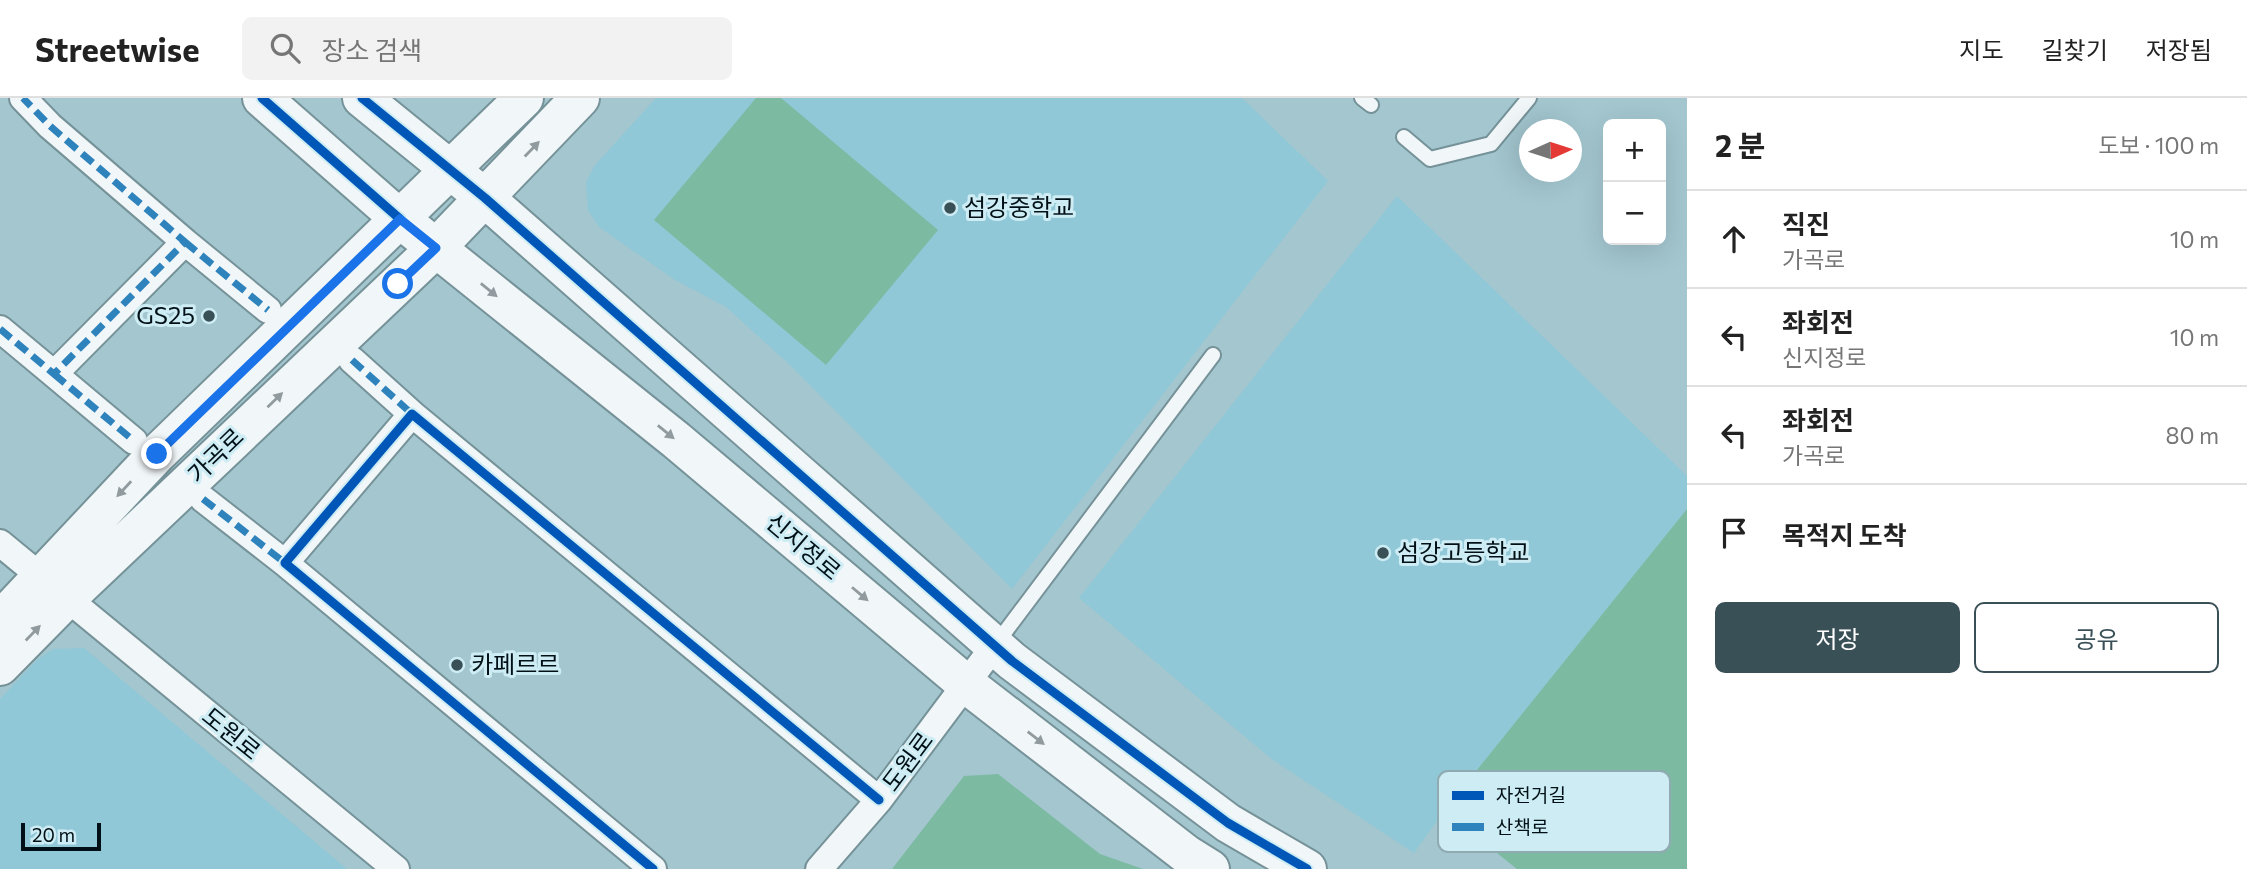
<!DOCTYPE html>
<html lang="ko">
<meta charset="utf-8">
<style>
body{margin:0;font-family:Commissioner,"Noto Sans KR",sans-serif;background:#f2f2f2;color:#222}
.controls{position:absolute;right:21px;top:21px;display:grid;overflow:hidden;border-radius:10px;box-shadow:0 7px 28px #0002}
.controls button{width:63px;height:63px;display:grid;place-items:center;padding:0;border:0;border-bottom:2px solid #e0e0e0;background:#fff;color:#222;font:35px sans-serif}
.compass{position:absolute;left:1519px;top:21px;width:63px;height:63px;border-radius:50%;background:#fff;box-shadow:0 7px 28px #0002;rotate:87deg}
.scale{position:absolute;left:21px;bottom:18px;width:80px;box-sizing:border-box;padding-left:7px;border:4px solid #001016;border-top:0;font-size:19px;line-height:24px;white-space:nowrap;color:#001016;-webkit-text-stroke:5px #cdecf4;paint-order:stroke}
.stop{position:absolute;width:21px;height:21px;margin:-16px;border:5px solid #1a73e8;border-radius:50%;background:#fff}
.stop.end{background:#1a73e8;border-color:#fff;box-shadow:0 2px 7px #0008}
.list{margin:0;padding:0;list-style:none}
h2{display:flex;justify-content:space-between;align-items:center;height:91px;margin:0;padding:0 28px;font-size:30px}
h2 small{font-size:23px;font-weight:400;color:#767676}
.list li{display:grid;grid-template-columns:46px 1fr auto;gap:21px;align-items:center;box-sizing:border-box;height:98px;padding:0 28px;border-top:2px solid #e0e0e0}
.list b{display:block;font-size:26px;white-space:nowrap}
.list p{margin:0;font-size:23px;white-space:nowrap;color:#767676}
.list em{font-size:23px;font-style:normal;color:#767676}
.actions{display:flex;gap:14px;padding:21px 28px}
.actions a{flex:1;padding:16px 0;border:2px solid #395057;border-radius:10px;text-align:center;font-size:24px;color:#395057}
.actions .main{background:#395057;color:#fff}
.icon{flex:none;width:38px;height:38px;fill:none;stroke:currentColor;stroke-width:2;stroke-linecap:round;stroke-linejoin:round}
.map{position:relative;flex:none;width:1687px;height:771px;overflow:hidden}
header{display:flex;align-items:center;gap:42px;box-sizing:border-box;height:98px;padding:0 35px;background:#fff;border-bottom:2px solid #e0e0e0}
header strong{font-size:33px}
nav{display:flex;gap:38px;margin-inline-start:auto;font-size:24px}
.search{width:490px;height:63px;background:#f2f2f2;display:flex;align-items:center;gap:18px;box-sizing:border-box;padding:0 24px;border-radius:10px;color:#767676;font-size:26px}
main{display:flex}
aside{flex:1;background:#fff}
.map>svg:first-child{display:block}
.built{fill:#90c8d7}
.green{fill:#7cbaa2}
.lines{fill:none;stroke-linecap:round;stroke-linejoin:round}
.lane-casing{stroke:#769299;stroke-width:18}
.street-casing{stroke:#769299;stroke-width:30}
.secondary-casing{stroke:#769299;stroke-width:42}
.lane{stroke:#f1f6f8;stroke-width:14}
.street{stroke:#f1f6f8;stroke-width:26}
.secondary{stroke:#f1f6f8;stroke-width:38}
.quiet{stroke:#2f83bd;stroke-width:7;stroke-dasharray:14 7;stroke-linecap:butt}
.cycleway-casing{stroke:#cdecf4;stroke-width:13}
.cycleway{stroke:#0057b8;stroke-width:9}
.oneway{fill:#919a9e}
.route{stroke:#1a73e8;stroke-width:9}
.poi-dot{fill:#395057;stroke:#cdecf4;stroke-width:2.5}
.labels{text-anchor:middle;stroke-width:6;stroke-linejoin:round;paint-order:stroke}
.poi-label{font-size:24px;fill:#001016;stroke:#cdecf4;text-anchor:start}
.street-label{font-size:24px;fill:#001016;stroke:#cdecf4}
.key{fill:#cdecf4;stroke:#90aab1;stroke-width:2}
.key-label{font-size:19px;fill:#001016}
</style>
<header>
<strong>Streetwise</strong>
<div class="search"><svg class="icon" aria-label="search" viewBox="0 0 24 24"><circle cx="10" cy="10" r="6"/><path d="M15 15l6 6"/></svg>장소 검색</div>
<nav><a>지도</a><a>길찾기</a><a>저장됨</a></nav>
</header>
<main>
<div class="map">
<svg width="1687" height="771" viewBox="0 0 1687 771">
<rect width="100%" height="100%" fill="#a3c6cf"/>
<path class="built" d="M656,0H1242L1328,83L1012,491L790,267L726,209L675,182L599,129L588,112L586,84L595,67Z
M1397,98L1687,378V411L1444,713L1414,755L1273,662L1079,500Z
M84,550L347,771H0V601L38,561L53,551Z"/>
<path class="green" d="M756,0H781L938,132L826,267L654,122Z
M1687,411V771H1517L1444,713Z
M998,676L1100,756L1143,771H892L964,678Z"/>
<g class="lines">
<defs>
<path id="lane" d="M1362,0L1371,7
M1404,39L1430,61L1491,46L1529,0
M996,546L1213,257"/>
<path id="street" d="M185,144L268,212
M0,231L54,276L185,144L50,28L23,0
M352,262L412,316
M54,276L134,343
M203,401L285,465
M0,445L396,771
M653,771L285,465L412,316L879,702
M819,771L879,702L995,547"/>
<path id="secondary" d="M262,0L400,121L676,342L966,586L1186,756L1210,771
M362,0L485,100L1012,563L1228,725L1307,771
M0,523L157,356L524,0
M0,568L66,501L436,150L580,0"/>
</defs>
<use href="#lane" class="lane-casing"/>
<use href="#street" class="street-casing"/>
<use href="#secondary" class="secondary-casing"/>
<use href="#lane" class="lane"/>
<use href="#street" class="street"/>
<use href="#secondary" class="secondary"/>
<path class="quiet" d="M185,144L268,212
M0,231L54,276L185,144L50,28L23,0
M352,262L412,316
M54,276L134,343
M203,401L285,465"/>
<defs>
<path id="cycleway" d="M262,0L400,121
M362,0L485,100L1012,563L1228,725L1307,771
M653,771L285,465L412,316L879,702"/>
</defs>
<use href="#cycleway" class="cycleway-casing"/>
<use href="#cycleway" class="cycleway"/>
</g>
<defs><path id="oneway-solid" d="M-6-.8H1V-3.2L6.5 0L1 3.2V.8H-6Z" transform="scale(1.75)"/></defs>
<g class="oneway">
<use href="#oneway-solid" transform="translate(532 51) rotate(-46)"/>
<use href="#oneway-solid" transform="translate(489 192) rotate(39)"/>
<use href="#oneway-solid" transform="translate(275 302) rotate(-44)"/>
<use href="#oneway-solid" transform="translate(666 334) rotate(39)"/>
<use href="#oneway-solid" transform="translate(124 391) rotate(133)"/>
<use href="#oneway-solid" transform="translate(860 496) rotate(40)"/>
<use href="#oneway-solid" transform="translate(33 535) rotate(-46)"/>
<use href="#oneway-solid" transform="translate(1036 640) rotate(38)"/>
</g>
<g class="lines">
<path class="route" d="M157,356L400,121L436,150L398,186"/>
</g>
<g class="poi-dot">
<circle cx="950" cy="110" r="7"/>
<circle cx="209" cy="218" r="7"/>
<circle cx="1383" cy="455" r="7"/>
<circle cx="457" cy="567" r="7"/>
</g>
<g class="labels">
<g class="poi-label">
<text x="964" y="118">섬강중학교</text>
<text x="195" y="226" text-anchor="end">GS25</text>
<text x="1397" y="463">섬강고등학교</text>
<text x="471" y="575">카페르르</text>
</g>
<g class="street-label">
<text transform="translate(216 358) rotate(-44)" y="8">가곡로</text>
<text transform="translate(803 449) rotate(40)" y="8">신지정로</text>
<text transform="translate(231 636) rotate(39)" y="8">도원로</text>
<text transform="translate(908 664) rotate(-53)" y="8">도원로</text>
</g>
</g>
<rect x="1438" y="673" width="232" height="81" rx="10" class="key"/>
<rect x="1452" y="693" width="32" height="9" fill="#0057b8"/>
<rect x="1452" y="725" width="32" height="8" fill="#2f83bd"/>
<g class="key-label">
<text x="1496" y="704">자전거길</text>
<text x="1496" y="736">산책로</text>
</g>
</svg>
<div class="controls">
<button>+</button>
<button>−</button>
</div>
<svg class="compass" viewBox="-18 -18 36 36"><path d="M0-13l5 13h-10z" fill="#e53935"/><path d="M0 13l5-13h-10z" fill="#767676"/></svg>
<div class="scale">20 m</div>
<div class="stop" style="left:398px;top:186px"></div>
<div class="stop end" style="left:157px;top:356px"></div>
</div>
<aside>
<h2>2 분<small>도보 · 100 m</small></h2>
<ul class="list">
<li><svg class="icon" aria-label="ahead" viewBox="0 0 24 24"><path d="M12 20V5M6 11l6-6 6 6"/></svg><div><b>직진</b><p>가곡로</p></div><em>10 m</em></li>
<li><svg class="icon" aria-label="left" viewBox="0 0 24 24"><path d="M17 20v-9H6M10 6l-5 5 5 5"/></svg><div><b>좌회전</b><p>신지정로</p></div><em>10 m</em></li>
<li><svg class="icon" aria-label="left" viewBox="0 0 24 24"><path d="M17 20v-9H6M10 6l-5 5 5 5"/></svg><div><b>좌회전</b><p>가곡로</p></div><em>80 m</em></li>
<li><svg class="icon" aria-label="arrive" viewBox="0 0 24 24"><path d="M6 21V4h12l-3 4 3 4H6"/></svg><div><b>목적지 도착</b></div></li>
</ul>
<div class="actions"><a class="main">저장</a><a>공유</a></div>
</aside>
</main>
